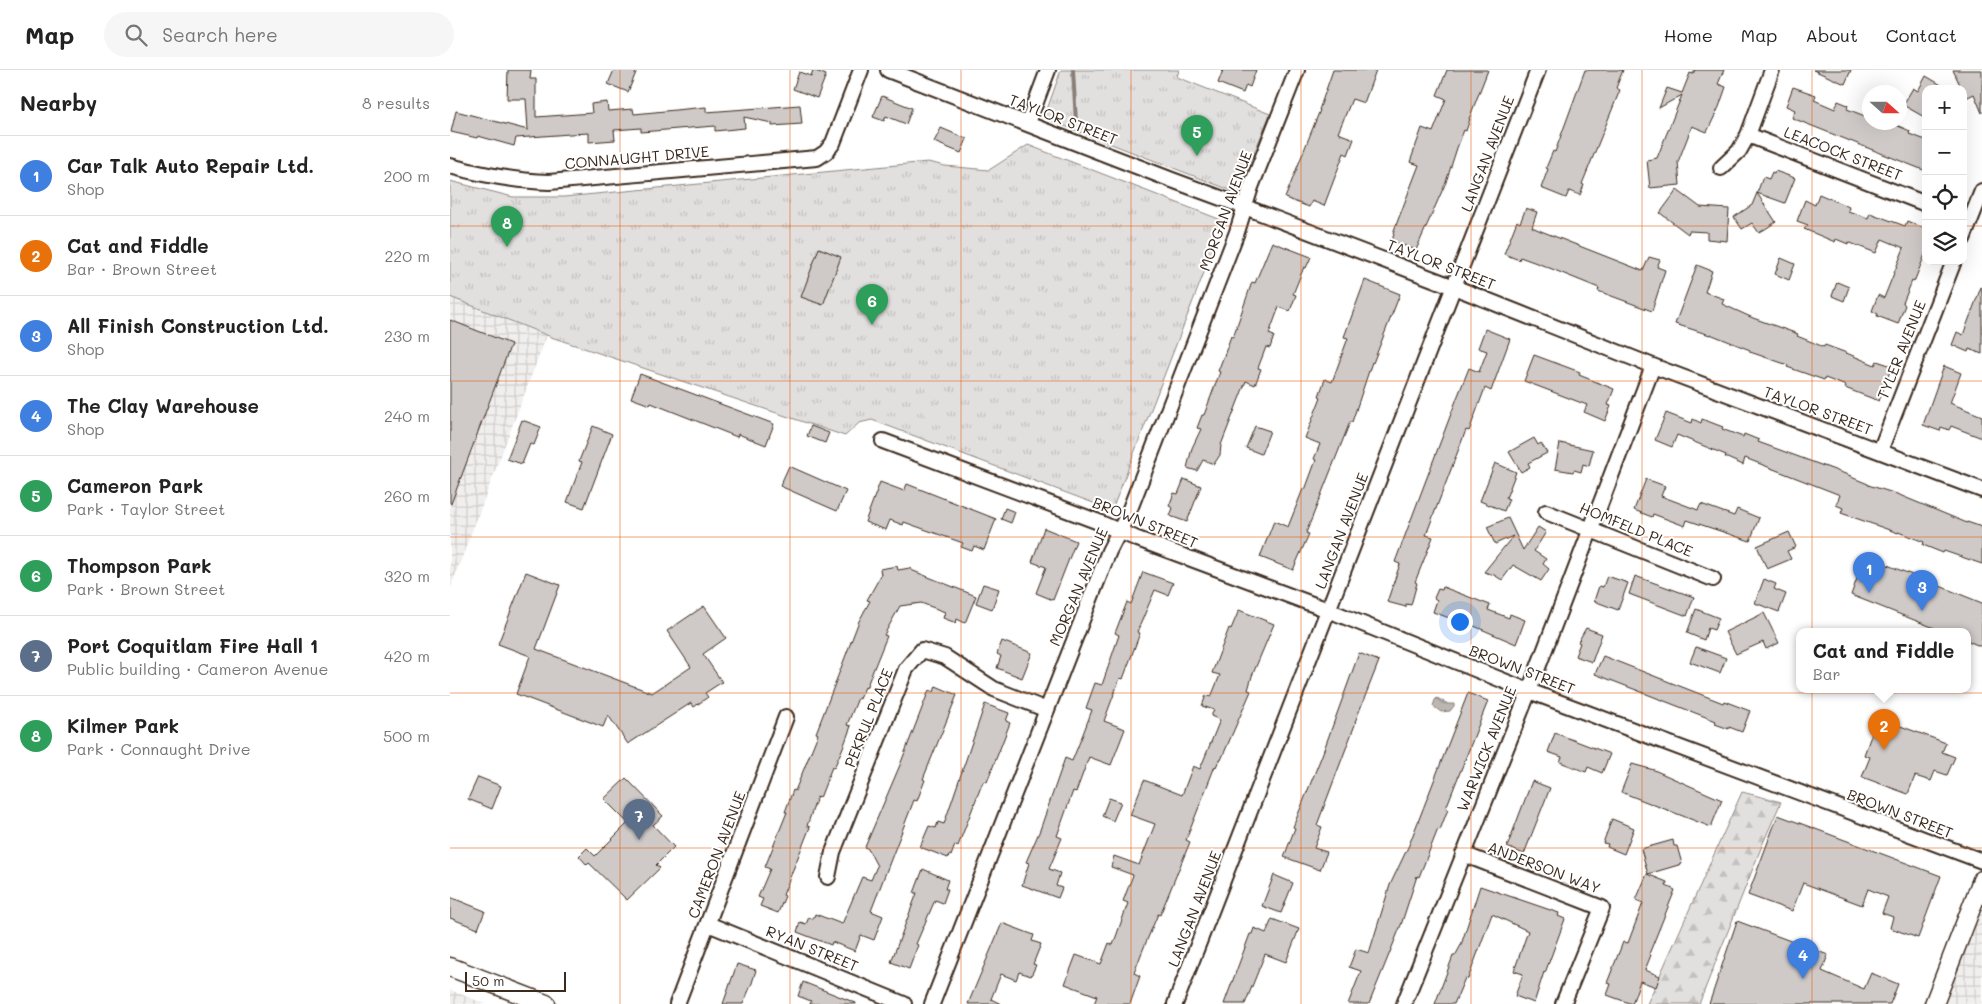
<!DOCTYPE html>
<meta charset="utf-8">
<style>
body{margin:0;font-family:Mali,sans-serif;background:#f6f6f6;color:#222}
.controls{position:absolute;right:15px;top:15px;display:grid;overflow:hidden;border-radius:10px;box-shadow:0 5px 20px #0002}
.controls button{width:45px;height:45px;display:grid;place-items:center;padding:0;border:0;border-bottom:1px solid #e0e0e0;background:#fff;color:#222;font:25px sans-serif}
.compass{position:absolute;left:1412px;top:15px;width:45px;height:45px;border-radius:50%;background:#fff;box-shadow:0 5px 20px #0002;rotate:111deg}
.scale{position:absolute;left:15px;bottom:12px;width:101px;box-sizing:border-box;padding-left:5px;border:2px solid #3b2a1e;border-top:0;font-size:14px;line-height:18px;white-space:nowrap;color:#3b2a1e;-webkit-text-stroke:4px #fff;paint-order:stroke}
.you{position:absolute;left:1009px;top:551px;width:18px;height:18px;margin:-12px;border:4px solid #fff;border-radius:50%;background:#1a73e8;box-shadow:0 0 0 8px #1a73e833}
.badge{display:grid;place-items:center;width:32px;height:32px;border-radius:50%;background:#d1495b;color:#fff;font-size:16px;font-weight:700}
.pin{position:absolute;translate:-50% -41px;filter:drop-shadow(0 1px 2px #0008)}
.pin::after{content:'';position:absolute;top:26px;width:18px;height:15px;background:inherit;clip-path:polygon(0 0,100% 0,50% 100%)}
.popup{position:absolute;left:1346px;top:558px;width:175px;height:65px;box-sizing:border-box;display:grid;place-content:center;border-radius:10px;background:#fff;filter:drop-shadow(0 1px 4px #0005);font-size:16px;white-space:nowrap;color:#767676}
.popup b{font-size:19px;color:#222}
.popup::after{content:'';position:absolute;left:50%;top:100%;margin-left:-10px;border:10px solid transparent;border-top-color:#fff}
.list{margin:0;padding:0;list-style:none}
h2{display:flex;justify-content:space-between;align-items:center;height:65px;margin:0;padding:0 20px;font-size:21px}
h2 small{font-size:16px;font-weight:400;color:#767676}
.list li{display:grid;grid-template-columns:32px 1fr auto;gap:15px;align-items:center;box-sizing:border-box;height:80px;padding:0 20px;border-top:1px solid #e0e0e0}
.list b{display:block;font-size:19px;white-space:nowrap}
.list p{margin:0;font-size:16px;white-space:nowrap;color:#767676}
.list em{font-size:16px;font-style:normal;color:#767676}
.icon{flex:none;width:28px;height:28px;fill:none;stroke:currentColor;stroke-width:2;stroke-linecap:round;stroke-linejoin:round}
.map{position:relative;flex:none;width:1532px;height:934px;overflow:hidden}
header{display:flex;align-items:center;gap:30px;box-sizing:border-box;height:70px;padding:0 25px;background:#fff;border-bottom:1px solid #e0e0e0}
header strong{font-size:24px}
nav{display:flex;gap:28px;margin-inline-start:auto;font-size:18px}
.search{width:350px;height:45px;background:#f6f6f6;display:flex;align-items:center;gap:12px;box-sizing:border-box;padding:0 18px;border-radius:28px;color:#767676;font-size:19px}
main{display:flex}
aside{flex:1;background:#fff}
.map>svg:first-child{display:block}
.industrial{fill:url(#industrial-grid)}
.forest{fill:url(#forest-firs);stroke:#8e857e}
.park{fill:url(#park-tufts);stroke:#8e857e}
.water{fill:url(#water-waves);stroke:#887e77}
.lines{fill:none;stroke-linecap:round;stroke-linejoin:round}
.stream{stroke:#887e77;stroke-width:4}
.building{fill:#cfcac7;stroke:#3b2a1e}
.minor-casing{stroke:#3b2a1e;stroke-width:18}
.major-casing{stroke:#3b2a1e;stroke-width:21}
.minor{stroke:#fff;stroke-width:14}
.major{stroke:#fff;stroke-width:18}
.grid{fill:none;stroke:#e8590c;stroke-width:1;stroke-opacity:0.55}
.labels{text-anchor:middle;stroke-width:4;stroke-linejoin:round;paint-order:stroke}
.street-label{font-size:15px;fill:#3b2a1e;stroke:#fff}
</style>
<header>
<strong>Map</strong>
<div class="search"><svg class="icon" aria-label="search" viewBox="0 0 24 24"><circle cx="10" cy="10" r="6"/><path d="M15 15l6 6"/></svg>Search here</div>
<nav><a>Home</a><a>Map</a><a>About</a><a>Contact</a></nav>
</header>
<main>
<aside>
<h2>Nearby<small>8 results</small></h2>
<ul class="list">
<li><span class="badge" style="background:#3f7fe0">1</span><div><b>Car Talk Auto Repair Ltd.</b><p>Shop</p></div><em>200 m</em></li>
<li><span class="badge" style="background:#e8710a">2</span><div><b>Cat and Fiddle</b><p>Bar · Brown Street</p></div><em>220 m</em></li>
<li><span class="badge" style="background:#3f7fe0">3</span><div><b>All Finish Construction Ltd.</b><p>Shop</p></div><em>230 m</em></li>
<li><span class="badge" style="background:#3f7fe0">4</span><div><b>The Clay Warehouse</b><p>Shop</p></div><em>240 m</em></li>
<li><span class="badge" style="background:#2e9e5b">5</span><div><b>Cameron Park</b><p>Park · Taylor Street</p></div><em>260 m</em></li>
<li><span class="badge" style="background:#2e9e5b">6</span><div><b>Thompson Park</b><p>Park · Brown Street</p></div><em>320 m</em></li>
<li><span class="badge" style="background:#5c6f8a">7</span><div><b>Port Coquitlam Fire Hall 1</b><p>Public building · Cameron Avenue</p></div><em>420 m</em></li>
<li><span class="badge" style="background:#2e9e5b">8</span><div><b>Kilmer Park</b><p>Park · Connaught Drive</p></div><em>500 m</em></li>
</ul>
</aside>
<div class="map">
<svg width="1532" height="934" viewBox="0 0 1532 934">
<defs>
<pattern id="industrial-grid" width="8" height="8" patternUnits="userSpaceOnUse" patternTransform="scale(1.25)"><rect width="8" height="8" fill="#f1efee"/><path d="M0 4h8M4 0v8" fill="none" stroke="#d0cdcc"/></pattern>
<pattern id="forest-firs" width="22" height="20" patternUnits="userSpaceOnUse" patternTransform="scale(1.25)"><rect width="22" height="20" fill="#e2e0de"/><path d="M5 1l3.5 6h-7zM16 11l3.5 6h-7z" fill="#c3c0be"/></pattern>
<pattern id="park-tufts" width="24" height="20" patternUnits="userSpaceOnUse" patternTransform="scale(1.25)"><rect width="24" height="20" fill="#e2e0de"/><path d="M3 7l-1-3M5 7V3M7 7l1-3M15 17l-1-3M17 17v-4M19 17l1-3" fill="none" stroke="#c3c0be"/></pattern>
<pattern id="water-waves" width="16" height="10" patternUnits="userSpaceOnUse" patternTransform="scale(1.25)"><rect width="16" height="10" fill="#bcb6b3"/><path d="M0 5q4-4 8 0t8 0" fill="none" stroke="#9a9491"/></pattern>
</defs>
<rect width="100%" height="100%" fill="#fff"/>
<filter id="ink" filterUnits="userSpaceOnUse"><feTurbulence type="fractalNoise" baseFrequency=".02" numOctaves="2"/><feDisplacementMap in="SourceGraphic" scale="10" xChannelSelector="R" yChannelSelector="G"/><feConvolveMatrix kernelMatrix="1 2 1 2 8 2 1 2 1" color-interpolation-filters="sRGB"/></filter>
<g filter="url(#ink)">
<path class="industrial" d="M0,227L97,265L0,519Z
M1532,837V934H1495Z
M0,920L36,934H0Z"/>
<path class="forest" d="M1292,722L1331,732L1313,773L1249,934H1197Z"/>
<path class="park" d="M611,0H729L727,7L820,44L788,123L594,48Z
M578,75L774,151L662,440L422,350L409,353L395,366L104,268L0,227V111L63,127H114L478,92L495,96L539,100Z"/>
<path class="water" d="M987,628L998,634H1004V636L1000,641L991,642L983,636L985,630Z"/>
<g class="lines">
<path class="stream" d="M623,0L626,52"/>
</g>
<path class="building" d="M58,0H81L80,9H86V47L142,43L141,34L157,32L158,41L183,39L184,44L256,37V42L350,35L352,54L322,56V53L294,47L295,58L265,61V56L191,62V58L164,60L165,70L139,72V63L120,64L66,68L64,76L28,66L27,68L1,62L6,41L78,60L76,29H57Z
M164,0H187L178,22L158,14Z
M363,0L376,5L367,28L343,19L349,2L361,6Z
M773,0H806L800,17L796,15L793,23L768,13Z
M883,0H926L914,33L902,29L888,63L904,69L898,85L894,83L874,136L862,131L859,137L835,128L870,40H869Z
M997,0H1038L1019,49H1020L1016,61L1014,60L1007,78L996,112L966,180L942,171L944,164L943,163L969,95L960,92L972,58L983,62L996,29L987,25Z
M1135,0H1173L1166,18L1170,20L1132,114L1134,115L1130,125L1119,121L1116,128L1091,118L1098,99L1096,98L1103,81L1105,82Z
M1245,0H1274L1268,14L1276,17L1269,37L1257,62L1242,56L1228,92L1230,115L1200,118L1197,90L1207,88L1232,25L1209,38L1217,18L1232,23L1240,3L1243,4Z
M1363,0H1401L1395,14Z
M1503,0H1532V43L1524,24L1516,28Z
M1476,6L1498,19H1476V48L1453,35L1463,18L1468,21Z
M1343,17L1366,25L1364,30L1385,39L1388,31L1398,35L1397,39L1420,48V52H1439L1460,61L1459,64L1476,70V101L1342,48L1345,40L1336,36Z
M432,26L462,38L456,54L436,46L434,51L423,47Z
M491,58L517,69L511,83L484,72Z
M1325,101L1345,108L1335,133L1307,123L1313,107L1319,109L1322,102L1324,103Z
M1227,120L1250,137L1279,139L1277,171L1257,169V162L1239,161L1238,164L1210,143Z
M1307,123L1326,152L1309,163L1302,153L1292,159L1284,147L1302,135Z
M1369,124L1399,137L1398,141L1418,148L1420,143L1455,156L1457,151L1476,159V182L1464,212L1462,211L1453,233L1455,235L1448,254L1427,246L1428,244L1422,241L1428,225L1434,228L1454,178L1432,169L1426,183L1398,172V174L1386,169L1385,172L1354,159L1358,155L1347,151L1355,130L1365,135Z
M1076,138L1087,142L1082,157L1091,161L1193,201L1199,187L1210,190L1207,197L1215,200L1202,241L1148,221L1149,218L1092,195L1070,187L1069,190L1054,184L1067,151L1070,153Z
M822,172L861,187L856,198L854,197L843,224L846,225L840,241L829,237L819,264L824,266L820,278L816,277L808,298L811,299L805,315L796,311L771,375L770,385L764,394L753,390L747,401L737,398L742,378L751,359L747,358L752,345H754L770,302L768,301L775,283L781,266L783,267L802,212L805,213Z
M369,178L391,187L373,235L351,227Z
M1331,188L1345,194L1339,210L1325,204Z
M1247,195L1262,201L1255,222L1274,229L1272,234L1303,248L1348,264L1347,266L1374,277L1375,275L1394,282L1425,295L1427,291L1442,296L1429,331L1395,318L1396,316L1375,308L1374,310L1337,297L1338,295L1300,282V280L1260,264V265L1225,254Z
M915,210L950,224L923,293L922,292L902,352H900L856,463L859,464L843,500L810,487L824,451L838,457L853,419L855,420L866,390L864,389L870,374L855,368L871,327L869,326L875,309L882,312L898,268L894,267Z
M1387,212L1399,217L1394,231L1382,226Z
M1531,217H1532V284L1519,279L1518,282L1502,275L1507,262L1513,265Z
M0,250L61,274L1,434L0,433Z
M1035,259L1060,269L1041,321L1035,318L1019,361L1016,360L976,465L983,467L965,512L967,513L961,535L956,534V537L937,532L950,494L945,492L1007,328L1019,298L1029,302L1037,281L1028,278Z
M1084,285L1130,302L1129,305L1164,319L1158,335L1161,336L1155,351L1134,342L1137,335L1074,311Z
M1494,296L1511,303L1500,333L1532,346V368L1501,356L1499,360L1491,357L1490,361L1473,355Z
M190,304L324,354L316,375L288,364L287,367L201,333L200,335L181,328Z
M1216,343L1242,353L1243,349L1251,353L1252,349L1273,357L1272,359L1293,367L1294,364L1309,370L1308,372L1401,406V407L1418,414V415L1447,424L1517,453V452L1532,457V494L1494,481L1493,483L1473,475L1474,472L1448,462V463L1391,443L1393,438L1386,435L1390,425L1295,388L1293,395L1275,387L1276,385L1227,365L1222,377L1205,370Z
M72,350L91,357L84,375L80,374L72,394L57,389Z
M143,356L162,364L134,438L117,432L132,392L129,391Z
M361,356L379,363L375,373L357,366Z
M805,356L820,361L811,384L796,378Z
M1084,368L1088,375L1091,373L1097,383L1078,393L1080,397L1071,402L1059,382Z
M1110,373L1143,380L1139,396L1133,394L1131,402L1124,400L1123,402L1105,399Z
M1045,393L1066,402L1056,428L1059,429L1054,441L1030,431Z
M339,396L396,421L387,441L330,416Z
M734,409L751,416L737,452L720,446L723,438L719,436L724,423L728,424Z
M1196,409L1215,416L1211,426L1248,440L1251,434L1284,446L1287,439L1309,448L1300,471L1237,450L1235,456L1203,444L1202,447L1184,440Z
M430,412L454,421L457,414L546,449L534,480L524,476L522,481L511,477L513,473L454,452L453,455L440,450L436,460L415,452Z
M555,438L565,442L561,453L551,449Z
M1058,448L1073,480L1088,457L1096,462L1084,481L1096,489L1093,494L1099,499L1091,511L1063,495L1052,510L1044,505L1034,502L1063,466L1045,474L1037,457Z
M594,458L626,471L603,530L586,523L596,497L582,492Z
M1339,462L1346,477L1337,481L1341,489L1317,499L1307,476Z
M1415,486L1532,533V577L1518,571V561H1492L1401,525Z
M447,496L448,500L460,498L461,500L526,526L515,553L507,549L506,553L493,548L495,542L471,533L450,536L434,565L437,566L416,618L415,617L410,629L408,628L397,655L401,656L394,675L384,698L382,697L370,728L367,727L357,756L360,757L333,825L335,826L328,843L310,836L313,829L308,827L320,799L315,797L337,742H335L343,720L345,721L368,664L366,663L409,551L420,531L417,530L431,505L430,499Z
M76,502L110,515L86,579L202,623L241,597L217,561L254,536L276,568L253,584L272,612L255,623L258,627L244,637L241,633L178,674L158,645L153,657L66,624L80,586L48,574Z
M693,502L723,513L718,525L705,520L687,562L690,563L673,609L670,608L654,651L675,659L661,695L639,687L626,722L623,721L607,766L612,768L599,799L610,803L606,816L612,818L608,828L572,815L579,793L576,792L590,760L615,688L622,691L633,664L642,640L636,638L645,613L652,615L669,565L665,563L677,532L681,534Z
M1157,506L1178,513L1168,540L1144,531L1149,516L1153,517Z
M1185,506L1244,527L1237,546L1179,524Z
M1314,509L1326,514L1324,519L1336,524L1329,542L1305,533Z
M533,514L549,519L542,539L526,533Z
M993,517L1040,535L1038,540L1059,548L1060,544L1075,550L1066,574L1003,547L1002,549L983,542L987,530L984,528L988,519L992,520Z
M1246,539L1269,548L1264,560L1258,558L1254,570L1237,563Z
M789,540L824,554L802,606L798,620L801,621L771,690H769L766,697L765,696L736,770L740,772L733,789L710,845L708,844L692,882L684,903L690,906L680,934H644L647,926L615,914L626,885L651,894L659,873L663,875L678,833L673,831L683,805L661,797L664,786L689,795L705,754L680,745L694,710L732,725L743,696L750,699L770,650L761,646L764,640L752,636L756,625L761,627L770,605L762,603L779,558L781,559Z
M1314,543L1329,573L1316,579L1313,572L1286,584L1275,562Z
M1136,558L1152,564L1142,592L1125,586L1130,573L1128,572Z
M552,571L582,583L572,608L547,598L551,586L547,584Z
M1246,577L1276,588L1270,603L1240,592Z
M909,583L929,591L905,652H906L867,755L872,757L864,778L877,782L870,800L834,787L845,758L843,757L872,685Z
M1153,586L1273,633L1274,631L1300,641L1292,662L1279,657V659L1265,654L1266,651L1235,639L1145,604Z
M486,616L507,625L473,709L475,710L467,731L464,730L421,841L433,846L424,870L411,865L405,881L382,872L381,875L347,862L350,852L356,854L359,847L363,849L365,844L392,854L412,807L421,810L427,796L418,779L415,777L450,695L479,620L484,622Z
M1018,623L1038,631L996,738L998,739L990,760L988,759L969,807L967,806L951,855L919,934H898L911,901L899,897L906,879L919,883L940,815L959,775Z
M535,634L559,643L556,651L560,653L537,712L534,711L532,714L508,776L505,775L501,786L499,785L498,788L470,777L479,756L486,758L488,752L494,754Z
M1437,651L1496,673L1492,682L1505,687L1497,705L1485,701L1481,711L1465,706L1458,724L1412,707L1420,687L1414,685L1423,660L1432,664Z
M1105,663L1160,684L1152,703L1138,697L1136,702L1110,692L1112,687L1098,682Z
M1182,694L1204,700L1272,730L1261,757L1171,722Z
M28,707L51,716L42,739L18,729Z
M176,708L213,746L203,755L224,777L206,795L210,798L177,830L139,793L137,795L129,786L137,778L145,786L178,753L154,729Z
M1082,711L1100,718L1074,784L1057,777Z
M659,728L671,732L663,751L652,746Z
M1328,745L1491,806L1468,868L1440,858L1443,847L1432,843L1438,827L1418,819L1412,835L1353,813L1342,841L1298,825Z
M1162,749L1184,758L1174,784L1157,777L1158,774L1153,773Z
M1223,770L1224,776H1227L1232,794L1198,804L1191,779Z
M473,799L498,810L495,819H498L493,833L485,830L466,874L468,875L459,899L441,892L467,823H464Z
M1197,804L1217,812L1216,816L1225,820L1199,884L1201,885L1195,900L1210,906L1206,917L1190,911L1182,934L1157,925L1161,914L1157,913L1173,872L1178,873L1193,833L1186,830Z
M824,805L843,813L831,843L812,836Z
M1030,816L1109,843L1108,846L1115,849L1095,903L1094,902L1084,933L1065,926L1073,904L1064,901L1078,861L1042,844L1018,909L1015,908L1004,934H985L1003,886H1005L1011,875Z
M0,827L35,841L28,859L0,848Z
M822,849L849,859L836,892L815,884L795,934H774L800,864H802L804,858L816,863Z
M1287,851L1378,885L1372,901L1414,919L1421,903L1448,914L1440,934H1259Z
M552,853L584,865L582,871L591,874L583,894L586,895L581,906L569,902L566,910L551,904L541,929L551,934H518Z
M287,894L306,900L302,913L293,934H273Z
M353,912L406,933V934H360L361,931L348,926Z"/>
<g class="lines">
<defs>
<path id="minor" d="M438,0L722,110L795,137L1004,217L1203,296L1532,420
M578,53L598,0
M1298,65L1476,134
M0,96C33,105 64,111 99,112L367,88L376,82L383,73L411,0
M1271,98L1289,81L1298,65L1322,0
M1513,169L1532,121
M433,371L646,451L685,468L878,540L1079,621L1532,791
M1430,381L1504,191
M1096,442L1263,509
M1013,784L1152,838L1113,934
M378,807L383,782L456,599L472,580L495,587L544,619L597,640
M258,854L454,934
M227,934L336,647
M482,934L659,481L678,444L787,162L801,117L847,0
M725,934L1088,0
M954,934L1079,621L1203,296"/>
<path id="major" d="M0,897L96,934
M1484,934L1532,810"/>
</defs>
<use href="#minor" class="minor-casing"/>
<use href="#major" class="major-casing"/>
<use href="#minor" class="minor"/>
<use href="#major" class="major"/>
</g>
</g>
<path class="grid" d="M170,0V934M340,0V934M511,0V934M681,0V934M851,0V934M1021,0V934M1192,0V934M1362,0V934M0,156H1476M1513,156H1532M0,311H1532M0,467H1532M0,623H1532M0,778H1532"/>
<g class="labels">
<g class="street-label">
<text transform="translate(613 50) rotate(21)" y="5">TAYLOR STREET</text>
<text transform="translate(1038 84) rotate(-69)" y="5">LANGAN AVENUE</text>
<text transform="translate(1393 84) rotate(21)" y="5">LEACOCK STREET</text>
<text transform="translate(187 88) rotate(-5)" y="5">CONNAUGHT DRIVE</text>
<text transform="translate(776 141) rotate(-70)" y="5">MORGAN AVENUE</text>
<text transform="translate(991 195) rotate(21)" y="5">TAYLOR STREET</text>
<text transform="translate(1452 280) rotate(-68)" y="5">TYLER AVENUE</text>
<text transform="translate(1368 341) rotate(20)" y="5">TAYLOR STREET</text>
<text transform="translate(695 453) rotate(22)" y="5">BROWN STREET</text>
<text transform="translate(1186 460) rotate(22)" y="5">HOMFELD PLACE</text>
<text transform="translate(892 461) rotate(-69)" y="5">LANGAN AVENUE</text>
<text transform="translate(629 517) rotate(-67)" y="5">MORGAN AVENUE</text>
<text transform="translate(1072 600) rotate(21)" y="5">BROWN STREET</text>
<text transform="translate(419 648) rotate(-68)" y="5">PEKRUL PLACE</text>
<text transform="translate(1037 679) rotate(-68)" y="5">WARWICK AVENUE</text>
<text transform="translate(1450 744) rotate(21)" y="5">BROWN STREET</text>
<text transform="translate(267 785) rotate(-69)" y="5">CAMERON AVENUE</text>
<text transform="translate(1094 798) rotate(21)" y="5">ANDERSON WAY</text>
<text transform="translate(745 839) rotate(-69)" y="5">LANGAN AVENUE</text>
<text transform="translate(362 879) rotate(22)" y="5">RYAN STREET</text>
</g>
</g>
</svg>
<div class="controls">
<button>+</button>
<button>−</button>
<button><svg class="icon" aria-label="locate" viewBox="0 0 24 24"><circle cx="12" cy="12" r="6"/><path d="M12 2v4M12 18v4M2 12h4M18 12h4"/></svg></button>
<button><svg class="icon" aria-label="layers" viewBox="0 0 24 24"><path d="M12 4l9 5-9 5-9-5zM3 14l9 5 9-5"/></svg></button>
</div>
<svg class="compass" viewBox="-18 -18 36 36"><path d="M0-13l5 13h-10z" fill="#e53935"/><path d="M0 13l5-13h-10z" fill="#767676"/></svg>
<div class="scale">50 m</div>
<div class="you"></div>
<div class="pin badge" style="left:1419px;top:523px;background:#3f7fe0">1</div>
<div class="pin badge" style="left:1434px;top:680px;background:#e8710a">2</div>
<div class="popup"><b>Cat and Fiddle</b>Bar</div>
<div class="pin badge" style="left:1472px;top:541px;background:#3f7fe0">3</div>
<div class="pin badge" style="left:1353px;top:909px;background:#3f7fe0">4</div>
<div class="pin badge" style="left:747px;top:86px;background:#2e9e5b">5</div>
<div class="pin badge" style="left:422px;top:255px;background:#2e9e5b">6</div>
<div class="pin badge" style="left:189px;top:770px;background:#5c6f8a">7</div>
<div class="pin badge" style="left:57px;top:177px;background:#2e9e5b">8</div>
</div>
</main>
